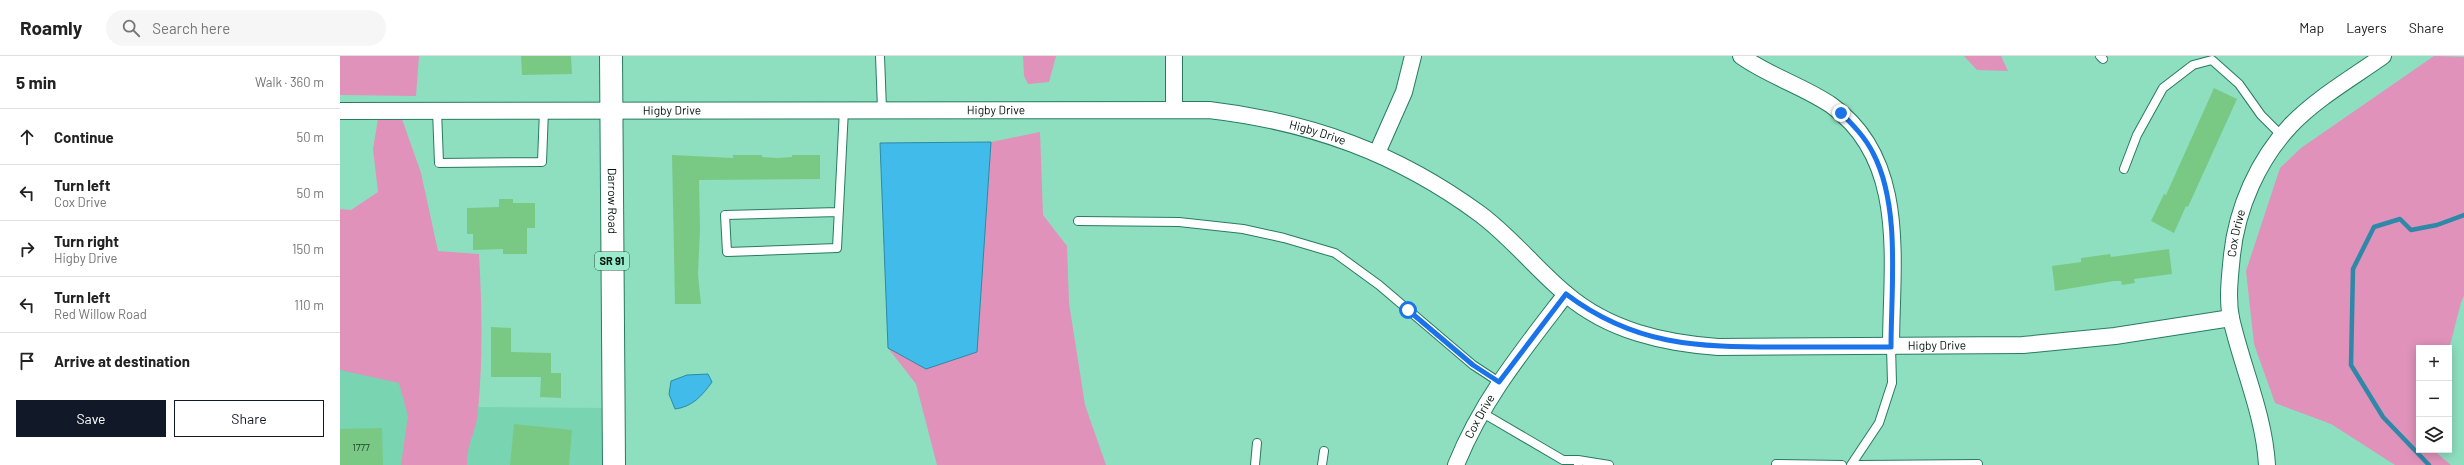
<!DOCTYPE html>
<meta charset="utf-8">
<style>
body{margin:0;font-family:Barlow,sans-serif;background:#f6f6f6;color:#222}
.controls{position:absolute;right:12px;bottom:12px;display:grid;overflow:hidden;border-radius:0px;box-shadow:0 2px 10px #0003}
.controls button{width:36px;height:36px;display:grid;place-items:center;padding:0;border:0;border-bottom:1px solid #e0e0e0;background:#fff;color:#222;font:20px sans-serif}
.stop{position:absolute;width:12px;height:12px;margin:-9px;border:3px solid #1a73e8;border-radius:50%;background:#fff}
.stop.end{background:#1a73e8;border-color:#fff;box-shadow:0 1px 4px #0008}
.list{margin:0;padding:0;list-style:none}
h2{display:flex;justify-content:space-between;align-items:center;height:52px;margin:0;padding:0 16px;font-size:17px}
h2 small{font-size:13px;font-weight:400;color:#767676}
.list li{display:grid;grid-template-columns:26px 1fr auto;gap:12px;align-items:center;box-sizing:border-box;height:56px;padding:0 16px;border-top:1px solid #e0e0e0}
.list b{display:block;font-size:15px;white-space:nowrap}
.list p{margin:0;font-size:13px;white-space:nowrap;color:#767676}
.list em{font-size:13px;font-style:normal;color:#767676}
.actions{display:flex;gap:8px;padding:12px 16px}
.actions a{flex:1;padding:9px 0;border:1px solid #111827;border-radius:0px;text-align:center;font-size:14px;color:#111827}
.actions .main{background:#111827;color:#fff}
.icon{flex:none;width:22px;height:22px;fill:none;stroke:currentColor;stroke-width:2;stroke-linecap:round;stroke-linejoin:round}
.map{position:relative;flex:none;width:2124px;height:409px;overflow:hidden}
header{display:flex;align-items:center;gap:24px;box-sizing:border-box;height:56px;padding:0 20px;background:#fff;border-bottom:1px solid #e0e0e0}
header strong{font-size:19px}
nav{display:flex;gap:22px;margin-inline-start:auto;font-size:14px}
.search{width:280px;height:36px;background:#f6f6f6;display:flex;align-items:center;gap:10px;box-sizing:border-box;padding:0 14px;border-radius:22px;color:#767676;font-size:15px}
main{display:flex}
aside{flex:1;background:#fff}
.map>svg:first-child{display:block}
.built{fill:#79d4b2}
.green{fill:#e092ba}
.water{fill:#40bbea;stroke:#2d89a7}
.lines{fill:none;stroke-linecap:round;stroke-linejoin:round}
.stream{stroke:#2d89a7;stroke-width:4.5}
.building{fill:#79c985}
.lane-casing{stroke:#287b61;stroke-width:10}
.street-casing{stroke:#287b61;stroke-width:18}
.primary-casing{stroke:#287b61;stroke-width:24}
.lane{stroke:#fff;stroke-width:8}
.street{stroke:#fff;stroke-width:16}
.primary{stroke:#fff;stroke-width:22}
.route{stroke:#1a73e8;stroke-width:5}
.labels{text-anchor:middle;stroke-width:3;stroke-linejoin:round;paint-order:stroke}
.number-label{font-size:10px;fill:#1e412a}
.shield{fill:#9beccd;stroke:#2e5546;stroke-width:1}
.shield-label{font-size:11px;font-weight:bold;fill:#00140c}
.street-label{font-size:12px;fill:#00140c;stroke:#9beccd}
</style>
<header>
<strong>Roamly</strong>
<div class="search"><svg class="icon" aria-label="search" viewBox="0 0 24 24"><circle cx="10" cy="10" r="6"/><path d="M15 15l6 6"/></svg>Search here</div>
<nav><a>Map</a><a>Layers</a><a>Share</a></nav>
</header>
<main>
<aside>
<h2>5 min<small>Walk · 360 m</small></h2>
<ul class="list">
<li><svg class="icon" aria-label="ahead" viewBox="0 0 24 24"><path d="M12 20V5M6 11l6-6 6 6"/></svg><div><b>Continue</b></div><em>50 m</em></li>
<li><svg class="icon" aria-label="left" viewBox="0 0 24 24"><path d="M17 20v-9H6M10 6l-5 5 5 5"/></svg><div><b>Turn left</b><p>Cox Drive</p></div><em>50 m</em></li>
<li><svg class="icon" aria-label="right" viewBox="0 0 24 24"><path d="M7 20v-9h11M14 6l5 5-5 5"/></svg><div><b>Turn right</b><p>Higby Drive</p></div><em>150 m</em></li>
<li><svg class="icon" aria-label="left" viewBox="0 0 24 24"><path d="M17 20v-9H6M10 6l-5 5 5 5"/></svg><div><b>Turn left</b><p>Red Willow Road</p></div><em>110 m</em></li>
<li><svg class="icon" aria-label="arrive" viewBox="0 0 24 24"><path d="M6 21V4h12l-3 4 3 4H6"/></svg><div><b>Arrive at destination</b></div></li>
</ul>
<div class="actions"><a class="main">Save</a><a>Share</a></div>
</aside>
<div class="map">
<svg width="2124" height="409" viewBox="0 0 2124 409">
<rect width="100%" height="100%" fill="#8edfc0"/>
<path class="built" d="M0,267H94L98,409H0Z
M139,351L269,352L270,409H127L126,395Z"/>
<path class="green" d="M0,0H79L76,40L0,39Z
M683,0H716L709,26L688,28L684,20Z
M1624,0H1661L1668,15L1637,14Z
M2094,0L2124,1V240C2120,245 2113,282 2109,292H2079V337L2076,340L2079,351V394H2093L2111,409H2055L1991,368L1935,347L1914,288L1906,215L1940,112L1961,92Z
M38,63H62L81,117L98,195L139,198C142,251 143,303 138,355C137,375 126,388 127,409H61L68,360L59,327L0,314V153L11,154L38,136L33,93Z
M700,76L703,159L727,190L729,247L745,349L766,409H597L576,328L548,292L586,313L637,296L651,86Z"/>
<path class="water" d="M651,86L637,296L586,313L548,292L540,87Z
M368,318L372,326C362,340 352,351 335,353L329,338L331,325L347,319Z"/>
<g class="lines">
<path class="stream" d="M2089,409L2043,361L2011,309L2013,213L2034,171L2060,163L2071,174L2097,169L2124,159"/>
</g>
<path class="building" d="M181,0H231L232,18L182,19Z
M1874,32L1897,43L1848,151L1846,150L1834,177L1811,165L1824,138L1826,139Z
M332,99L393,102V99H422V101L438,102L452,101V99H480V123L359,124L360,174L358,219L361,248H335Z
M159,143H173V147H195V172H187V198H163V193L133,194V178H127V152L159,151Z
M1829,193L1832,218L1794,223L1795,227L1782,229L1781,225H1774L1715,235L1712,210L1741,206V202L1770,198L1771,201Z
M151,271L171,272V296L211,297V317H221V342L200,341L201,321H151Z
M174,368L232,374L229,409H170Z
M42,372L43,409H0V373Z"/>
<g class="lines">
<defs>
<path id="lane" d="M540,0L542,53
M1760,0L1763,3
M97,54L99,107L202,106L204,54
M1784,113L1797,79L1823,32L1853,9L1872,4L1899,28L1921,59L1942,80
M498,156L385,159L387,196L497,192L504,53
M738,165L839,166L903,173L944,182L995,197L1039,229L1133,309L1159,326
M1141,356L1223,404H1238V409
M1238,404L1269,409
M1436,408L1502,409
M915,409L917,387
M982,409L984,395
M1511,409L1539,367L1552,327L1551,291
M1520,409L1638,408"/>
<g id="street">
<path d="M834,0V53"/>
<path d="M1401,0C1429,20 1463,30 1491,49C1569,104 1551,208 1551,291"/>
<path id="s1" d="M0,55L869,54C971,66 1057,97 1140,158C1171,181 1196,213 1226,238C1269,275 1324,287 1378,291L1683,289L1775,280L1891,262"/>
<path d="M1037,97L1064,36L1073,0"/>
<path id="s2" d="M1116,409C1142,344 1183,294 1226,238"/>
<path id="s3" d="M1927,409C1924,358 1902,311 1891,262C1887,242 1890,220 1892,199C1897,152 1918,104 1951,69C1977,42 2012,22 2043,0"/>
</g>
<g id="primary">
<path id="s4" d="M271,0L274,409"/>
</g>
</defs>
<use href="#lane" class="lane-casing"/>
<use href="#street" class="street-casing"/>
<use href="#primary" class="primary-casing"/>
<use href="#lane" class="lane"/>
<use href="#street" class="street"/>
<use href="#primary" class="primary"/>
</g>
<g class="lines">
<path class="route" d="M1068,254L1133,309L1159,326L1226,238C1295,290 1357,291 1439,291C1476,291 1514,291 1551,291C1551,232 1561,150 1533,97C1525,81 1513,69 1501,57"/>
</g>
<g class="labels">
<g class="number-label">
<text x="21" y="395">1777</text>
</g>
<rect class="shield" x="255" y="196" width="34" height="18" rx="3"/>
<g class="shield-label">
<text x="272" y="209">SR 91</text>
</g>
<g class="street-label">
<text dy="4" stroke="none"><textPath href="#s1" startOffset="332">Higby Drive</textPath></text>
<text dy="4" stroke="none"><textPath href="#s1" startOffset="656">Higby Drive</textPath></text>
<text dy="4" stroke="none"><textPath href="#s1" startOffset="980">Higby Drive</textPath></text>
<text dy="4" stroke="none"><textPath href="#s4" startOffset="145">Darrow Road</textPath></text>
<text dy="4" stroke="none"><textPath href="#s3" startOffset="237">Cox Drive</textPath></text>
<text dy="4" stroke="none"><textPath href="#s1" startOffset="1663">Higby Drive</textPath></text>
<text dy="4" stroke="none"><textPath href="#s2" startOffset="54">Cox Drive</textPath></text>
</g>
</g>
</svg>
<div class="controls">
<button>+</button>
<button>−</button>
<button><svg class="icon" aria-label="layers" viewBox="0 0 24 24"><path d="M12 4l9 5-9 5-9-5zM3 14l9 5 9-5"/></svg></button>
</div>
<div class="stop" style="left:1068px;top:254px"></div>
<div class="stop end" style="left:1501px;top:57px"></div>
</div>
</main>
